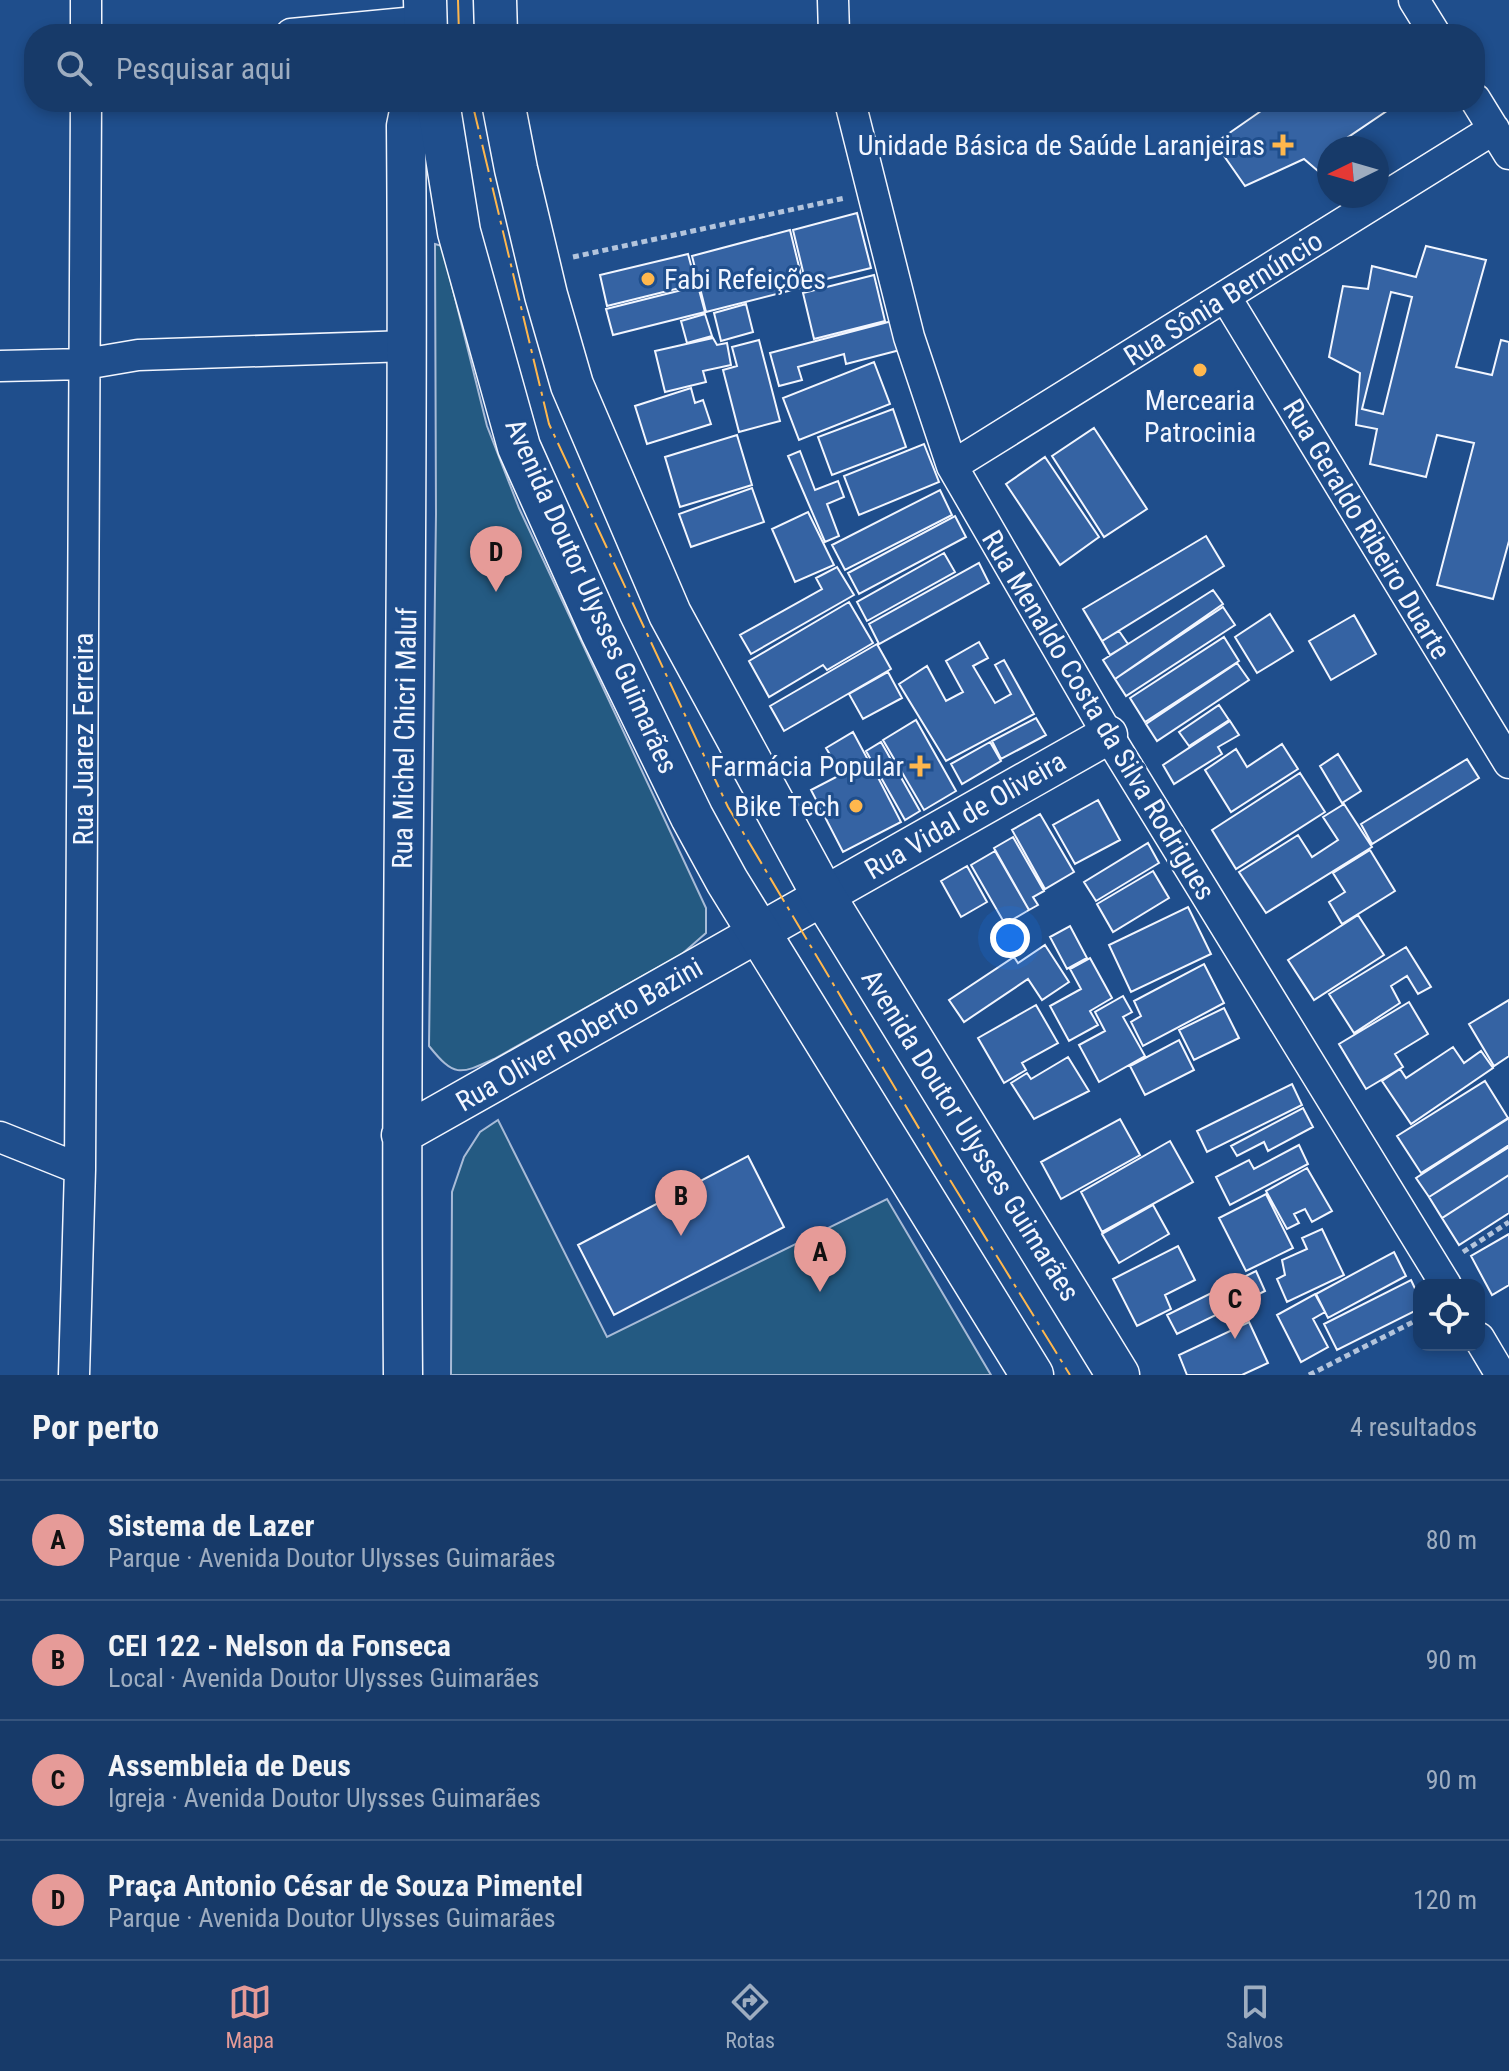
<!DOCTYPE html>
<html lang="pt">
<meta charset="utf-8">
<style>
body{margin:0;font-family:"Roboto Condensed",sans-serif;background:#244571;color:#f1f3f6}
.controls{position:absolute;right:24px;bottom:24px;display:grid;overflow:hidden;border-radius:16px;box-shadow:0 4px 12px #0003}
.controls button{width:72px;height:72px;display:grid;place-items:center;padding:0;border:0;border-bottom:2px solid #36547d;background:#173a69;color:#f1f3f6;font:40px sans-serif}
.compass{position:absolute;left:1317px;top:136px;width:72px;height:72px;border-radius:50%;background:#173a69;box-shadow:0 4px 12px #0003;rotate:265deg}
.you{position:absolute;left:1010px;top:938px;width:28px;height:28px;margin:-20px;border:6px solid #fff;border-radius:50%;background:#1a73e8;box-shadow:0 0 0 12px #1a73e833}
.badge{display:grid;place-items:center;width:52px;height:52px;border-radius:50%;background:#e69b98;color:#111;font-size:26px;font-weight:700}
.pin{position:absolute;translate:-50% -66px;filter:drop-shadow(0 2px 4px #0008)}
.pin::after{content:'';position:absolute;top:42px;width:28px;height:24px;background:inherit;clip-path:polygon(0 0,100% 0,50% 100%)}
.list{margin:0;padding:0;list-style:none}
h2{display:flex;justify-content:space-between;align-items:center;height:104px;margin:0;padding:0 32px;font-size:34px}
h2 small{font-size:26px;font-weight:400;color:#9eadc0}
.list li{display:grid;grid-template-columns:52px 1fr auto;gap:24px;align-items:center;box-sizing:border-box;height:120px;padding:0 32px;border-top:2px solid #36547d}
.list b{display:block;font-size:30px;white-space:nowrap}
.list p{margin:0;font-size:26px;white-space:nowrap;color:#9eadc0}
.list em{font-size:26px;font-style:normal;color:#9eadc0}
.icon{flex:none;width:44px;height:44px;fill:none;stroke:currentColor;stroke-width:2;stroke-linecap:round;stroke-linejoin:round}
.map{position:relative;flex:none;width:1509px;height:1375px;overflow:hidden}
.search{position:absolute;background:#173a69;box-shadow:0 4px 12px #0003;left:24px;right:24px;top:24px;height:88px;display:flex;align-items:center;gap:20px;box-sizing:border-box;padding:0 28px;border-radius:32px;color:#9eadc0;font-size:30px}
.sheet{height:584px;background:#173a69}
nav{display:flex;justify-content:space-around;align-items:center;box-sizing:border-box;height:112px;border-top:2px solid #36547d;background:#173a69;font-size:22px;color:#9eadc0}
nav a{display:grid;justify-items:center;gap:4px}
nav .on{color:#e69b98}
.map>svg:first-child{display:block}
.green{fill:#245a82;stroke:#a8bbd7;stroke-width:2}
.building{fill:#3563a3;stroke:#f2f6ff;stroke-width:2;fill-rule:evenodd}
.lines{fill:none;stroke-linecap:round;stroke-linejoin:round}
.minor-casing{stroke:#f2f6ff;stroke-width:33}
.tertiary-casing{stroke:#f2f6ff;stroke-width:41}
.secondary-casing{stroke:#f2f6ff;stroke-width:45}
.path{stroke:#b3c4dc;stroke-width:5;stroke-dasharray:6 4;stroke-linecap:butt}
.minor{stroke:#1f4e8c;stroke-width:30}
.tertiary{stroke:#1f4e8c;stroke-width:38}
.secondary{stroke:#1f4e8c;stroke-width:42}
.power{stroke:#ffb74d;stroke-width:2;stroke-dasharray:28 6 4 6;stroke-linecap:butt}
.poi-dot{fill:#ffb74d;stroke:#1f4e8c;stroke-width:3}
.labels{text-anchor:middle;stroke-width:6;stroke-linejoin:round;paint-order:stroke}
.poi-label{font-size:28px;fill:#f2f6ff;stroke:#1f4e8c;text-anchor:end}
.street-label{font-size:28px;fill:#f2f6ff;stroke:#1f4e8c}
</style>
<div class="map">
<svg width="1509" height="1375" viewBox="0 0 1509 1375">
<rect width="100%" height="100%" fill="#1f4e8c"/>
<path class="green" d="M435,244L442,246L487,426L519,508L706,908V933L682,954L494,1059C459,1075 454,1077 429,1046L436,514Z
M498,1120L607,1337L887,1199L991,1375H451L452,1192L464,1157L480,1132Z"/>
<path class="building" d="M1274,102H1400L1347,138L1351,148H1329V164L1318,171L1304,159L1245,186L1215,143Z
M857,213L871,268L806,284L793,230Z
M790,230L804,287L706,312L692,256Z
M1426,246L1486,260L1456,367L1492,375L1501,340L1509,342V541L1493,599L1437,585L1474,443L1437,435L1426,477L1370,464L1377,429L1356,425L1360,373L1329,357L1343,286L1368,289L1372,266L1416,277ZM1391,292L1412,297L1383,414L1362,409Z
M688,254L696,284L607,306L600,275Z
M874,275L885,321L814,339L803,293Z
M698,286L705,312L613,335L606,309Z
M746,304L753,332L721,341L714,313Z
M705,314L712,336L687,343L681,321Z
M892,321L900,350L846,364L844,354L798,367L802,380L779,386L770,353Z
M713,338L717,345L727,343L731,365L703,371L706,382L665,392L655,351Z
M759,340L780,421L739,432L723,370L737,366L732,347Z
M874,362L890,404L799,440L783,398Z
M691,388L695,403L703,400L711,424L647,444L635,406Z
M893,409L906,447L832,475L818,437Z
M1094,428L1147,509L1104,537L1052,456Z
M737,435L752,485L680,507L665,457Z
M924,444L939,482L859,515L844,476Z
M800,451L815,490L838,481L844,497L827,504L839,536L825,542L788,456Z
M1045,457L1099,537L1060,565L1006,484Z
M752,488L764,522L691,547L679,514Z
M940,490L952,515L845,570L832,545Z
M808,512L834,565L795,582L772,529Z
M955,516L966,537L859,594L848,573Z
M1206,536L1224,566L1102,641L1083,609Z
M944,553L955,572L867,621L857,602Z
M979,563L989,583L879,644L869,624Z
M837,567L854,595L751,654L740,635L822,589L816,578Z
M1213,590L1223,604L1115,679L1103,660Z
M849,602L873,643L827,670L823,665L769,697L749,661Z
M1223,607L1235,625L1126,696L1115,679Z
M1270,614L1293,651L1257,673L1235,637Z
M1354,615L1376,654L1331,680L1309,641Z
M1119,631L1128,644L1110,655L1102,641Z
M1224,637L1239,661L1145,722L1130,698Z
M979,642L988,658L973,666L995,703L1011,694L995,665L1004,660L1034,714L946,761L899,684L927,666L946,701L963,692L946,661Z
M877,644L891,669L784,731L770,706Z
M1237,663L1249,680L1157,741L1146,724Z
M888,672L902,698L863,719L849,694Z
M1219,705L1229,720L1189,746L1179,732Z
M1036,718L1046,735L1001,759L992,741Z
M916,720L956,791L924,810L883,740Z
M1230,721L1239,735L1218,747L1222,754L1174,784L1163,765Z
M853,732L867,758L841,773L826,748Z
M881,742L920,811L905,820L866,751Z
M990,742L1001,761L962,784L951,764Z
M1282,744L1298,769L1231,812L1205,770L1236,749L1247,767Z
M1338,754L1361,791L1342,803L1320,766Z
M1467,759L1479,778L1372,844L1361,824Z
M869,760L901,822L843,852L811,790Z
M1300,773L1325,812L1236,869L1212,830Z
M1098,800L1120,840L1075,864L1053,825Z
M1344,804L1372,847L1266,913L1239,872L1298,835L1312,857L1338,840L1323,817Z
M1040,814L1074,872L1045,889L1012,830Z
M1013,837L1044,891L1033,897L1038,905L1029,910L994,848Z
M1148,843L1159,863L1096,901L1084,882Z
M1370,850L1395,891L1342,924L1329,902L1345,892L1333,873Z
M995,851L1029,910L1005,924L971,865Z
M967,866L987,902L961,917L941,881Z
M1153,871L1169,898L1113,932L1097,904Z
M1188,907L1211,954L1131,992L1109,945Z
M1358,915L1384,955L1314,1000L1288,960Z
M1070,926L1087,958L1067,969L1050,937Z
M1045,945L1069,982L1042,1000L1028,979L964,1022L949,1000L1014,957L1018,963Z
M1406,947L1431,987L1418,994L1407,976L1391,986L1400,1003L1354,1033L1329,994Z
M1090,958L1112,998L1090,1011L1098,1025L1069,1041L1050,1006L1081,989L1070,969Z
M1204,964L1224,1003L1143,1046L1131,1022L1141,1016L1134,1001Z
M1123,996L1132,1012L1123,1017L1145,1056L1099,1082L1079,1045L1105,1031L1095,1012Z
M1509,1000V1056L1494,1066L1469,1024Z
M1409,1002L1428,1034L1395,1054L1403,1067L1366,1089L1339,1044Z
M1036,1005L1058,1043L1022,1063L1026,1070L1004,1083L978,1038Z
M1224,1008L1239,1038L1194,1060L1179,1030Z
M1179,1040L1194,1070L1145,1095L1130,1066Z
M1453,1047L1464,1063L1481,1051L1493,1068L1411,1124L1382,1081L1400,1069L1406,1078Z
M1068,1057L1089,1091L1034,1119L1011,1083L1027,1073L1031,1079Z
M1485,1081L1508,1118L1421,1173L1397,1136Z
M1292,1084L1302,1105L1207,1152L1197,1131Z
M1303,1108L1313,1127L1268,1151L1264,1142L1237,1156L1231,1146Z
M1509,1118V1145L1429,1197L1416,1178Z
M1120,1119L1140,1155L1061,1199L1041,1162Z
M1170,1141L1193,1182L1102,1232L1081,1192Z
M1299,1145L1308,1164L1230,1205L1216,1177L1249,1160L1254,1169Z
M1509,1147V1175L1442,1218L1429,1197Z
M748,1156L784,1227L614,1315L578,1245Z
M1307,1168L1332,1211L1312,1222L1305,1209L1294,1214L1299,1223L1287,1229L1266,1191Z
M1509,1175V1213L1459,1245L1442,1218Z
M1266,1194L1293,1248L1246,1271L1219,1218Z
M1153,1205L1169,1234L1119,1263L1102,1234Z
M1322,1229L1344,1275L1287,1302L1277,1279L1285,1275L1282,1260L1307,1249L1302,1238Z
M1509,1234V1285L1492,1295L1471,1256Z
M1178,1246L1195,1280L1165,1295L1171,1309L1137,1326L1113,1279Z
M1394,1252L1406,1276L1328,1318L1316,1294Z
M1256,1271L1265,1291L1177,1334L1167,1315Z
M1411,1280L1419,1297V1309L1337,1350L1324,1324Z
M1315,1294L1325,1312L1313,1319L1328,1347L1301,1362L1277,1315Z
M1249,1322L1268,1363L1242,1375H1187L1179,1355Z"/>
<g class="lines">
<defs>
<path id="minor" d="M833,0L834,34
M1414,0L1435,34
M86,34V0
M291,34L426,21
M1475,99L1509,154
M850,102L909,337L952,466L1108,735L1446,1285
M1225,296L1509,763
M0,366L85,364L138,355L408,346
M952,466L1494,129
M0,1137L80,1169
M1479,1338L1501,1375
M74,1375L80,1169L86,102"/>
<path id="tertiary" d="M401,1135L1108,735
M403,1375C399,959 410,542 406,126L411,102"/>
<path id="secondary" d="M425,0L426,34
M495,0L496,34
M438,102L459,232L519,447L601,630L692,817L727,881L1032,1375
M503,102L516,169L546,295L572,385L670,614L823,895L1118,1375"/>
</defs>
<use href="#minor" class="minor-casing"/>
<use href="#tertiary" class="tertiary-casing"/>
<use href="#secondary" class="secondary-casing"/>
<path class="path" d="M573,257L845,198
M1463,1252L1509,1222
M1309,1375L1419,1319"/>
<use href="#minor" class="minor"/>
<use href="#tertiary" class="tertiary"/>
<use href="#secondary" class="secondary"/>
<path class="power" d="M458,0L459,34
M472,102L549,424L728,807L942,1167L1070,1375"/>
</g>
<g class="poi-dot">
<path d="M1279 133h8v8h8v8h-8v8h-8v-8h-8v-8h8z"/>
<circle cx="648" cy="279" r="8"/>
<circle cx="1200" cy="370" r="8"/>
<path d="M916 754h8v8h8v8h-8v8h-8v-8h-8v-8h8z"/>
<circle cx="856" cy="806" r="8"/>
</g>
<g class="labels">
<g class="poi-label">
<text x="1265" y="155">Unidade Básica de Saúde Laranjeiras</text>
<text x="664" y="289" text-anchor="start">Fabi Refeições</text>
<text x="1200" y="410" text-anchor="middle">Mercearia<tspan x="1200" dy="32">Patrocinia</tspan></text>
<text x="904" y="776">Farmácia Popular</text>
<text x="840" y="816">Bike Tech</text>
</g>
<g class="street-label">
<text transform="translate(1223 298) rotate(-32)" y="10">Rua Sônia Bernúncio</text>
<text transform="translate(1367 529) rotate(59)" y="10">Rua Geraldo Ribeiro Duarte</text>
<text transform="translate(592 596) rotate(66)" y="10">Avenida Doutor Ulysses Guimarães</text>
<text transform="translate(1099 715) rotate(59)" y="10">Rua Menaldo Costa da Silva Rodrigues</text>
<text transform="translate(404 738) rotate(-89)" y="10">Rua Michel Chicri Maluf</text>
<text transform="translate(83 739) rotate(-90)" y="10">Rua Juarez Ferreira</text>
<text transform="translate(965 815) rotate(-30)" y="10">Rua Vidal de Oliveira</text>
<text transform="translate(579 1034) rotate(-30)" y="10">Rua Oliver Roberto Bazini</text>
<text transform="translate(971 1135) rotate(58)" y="10">Avenida Doutor Ulysses Guimarães</text>
</g>
</g>
</svg>
<div class="controls">
<button><svg class="icon" aria-label="locate" viewBox="0 0 24 24"><circle cx="12" cy="12" r="6"/><path d="M12 2v4M12 18v4M2 12h4M18 12h4"/></svg></button>
</div>
<svg class="compass" viewBox="-18 -18 36 36"><path d="M0-13l5 13h-10z" fill="#e53935"/><path d="M0 13l5-13h-10z" fill="#9eadc0"/></svg>
<div class="you"></div>
<div class="pin badge" style="left:820px;top:1292px">A</div>
<div class="pin badge" style="left:681px;top:1236px">B</div>
<div class="pin badge" style="left:1235px;top:1339px">C</div>
<div class="pin badge" style="left:496px;top:592px">D</div>
<div class="search"><svg class="icon" aria-label="search" viewBox="0 0 24 24"><circle cx="10" cy="10" r="6"/><path d="M15 15l6 6"/></svg>Pesquisar aqui</div>
</div>
<section class="sheet">
<h2>Por perto<small>4 resultados</small></h2>
<ul class="list">
<li><span class="badge">A</span><div><b>Sistema de Lazer</b><p>Parque · Avenida Doutor Ulysses Guimarães</p></div><em>80 m</em></li>
<li><span class="badge">B</span><div><b>CEI 122 - Nelson da Fonseca</b><p>Local · Avenida Doutor Ulysses Guimarães</p></div><em>90 m</em></li>
<li><span class="badge">C</span><div><b>Assembleia de Deus</b><p>Igreja · Avenida Doutor Ulysses Guimarães</p></div><em>90 m</em></li>
<li><span class="badge">D</span><div><b>Praça Antonio César de Souza Pimentel</b><p>Parque · Avenida Doutor Ulysses Guimarães</p></div><em>120 m</em></li>
</ul>
</section>
<nav>
<a class="on"><svg class="icon" aria-label="map" viewBox="0 0 24 24"><path d="M3 6l6-2 6 2 6-2v14l-6 2-6-2-6 2zM9 4v14M15 6v14"/></svg>Mapa</a>
<a><svg class="icon" aria-label="directions" viewBox="0 0 24 24"><path d="M12 3l9 9-9 9-9-9zM9 14v-3h6M13 9l2 2-2 2"/></svg>Rotas</a>
<a><svg class="icon" aria-label="saved" viewBox="0 0 24 24"><path d="M7 4h10v16l-5-4-5 4z"/></svg>Salvos</a>
</nav>
